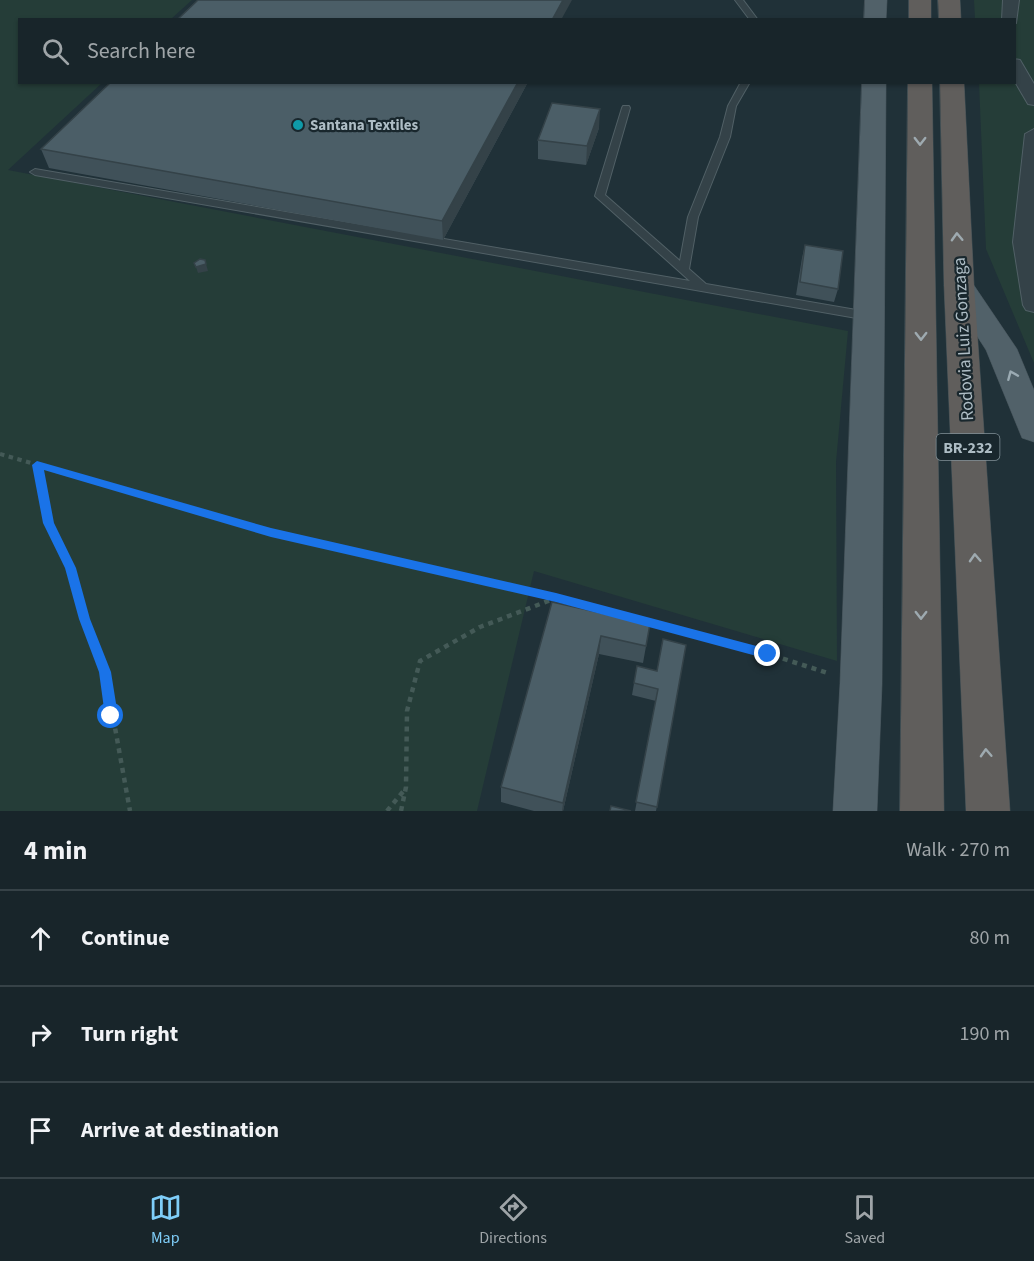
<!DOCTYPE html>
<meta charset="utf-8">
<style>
body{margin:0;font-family:"Source Sans 3",sans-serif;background:#253136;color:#f1f3f6}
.stop{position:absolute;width:18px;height:18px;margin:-14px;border:4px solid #1a73e8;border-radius:50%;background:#fff}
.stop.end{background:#1a73e8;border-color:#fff;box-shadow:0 2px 6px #0008}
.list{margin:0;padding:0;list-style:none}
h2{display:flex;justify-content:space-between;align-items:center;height:78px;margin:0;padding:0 24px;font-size:26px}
h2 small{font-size:20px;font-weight:400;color:#9fa5a8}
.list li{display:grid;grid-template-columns:39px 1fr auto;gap:18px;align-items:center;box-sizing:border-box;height:96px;padding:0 24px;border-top:2px solid #364247}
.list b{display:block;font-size:22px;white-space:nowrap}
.list em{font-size:20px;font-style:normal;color:#9fa5a8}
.icon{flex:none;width:33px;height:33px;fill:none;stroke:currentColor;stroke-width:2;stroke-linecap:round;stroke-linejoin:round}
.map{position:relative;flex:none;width:1034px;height:811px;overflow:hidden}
.search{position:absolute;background:#18252a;box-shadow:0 2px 4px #0004;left:18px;right:18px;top:18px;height:66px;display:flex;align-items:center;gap:15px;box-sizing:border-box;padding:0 21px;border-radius:0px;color:#9fa5a8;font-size:22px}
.sheet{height:366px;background:#18252a}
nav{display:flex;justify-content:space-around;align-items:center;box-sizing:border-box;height:84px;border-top:2px solid #364247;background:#18252a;font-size:16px;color:#9fa5a8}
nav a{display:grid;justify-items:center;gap:3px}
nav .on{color:#7fcef9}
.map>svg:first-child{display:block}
.green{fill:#253d38}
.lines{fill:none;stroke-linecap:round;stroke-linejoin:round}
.service-casing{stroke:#516066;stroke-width:2}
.minor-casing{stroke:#516066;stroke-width:2}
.primary-casing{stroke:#404e55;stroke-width:1}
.trunk-casing{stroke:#3e4d53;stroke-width:1}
.path-far1{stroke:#445a57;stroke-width:4;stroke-dasharray:4.5 4.5;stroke-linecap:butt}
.path{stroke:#445a57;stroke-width:4.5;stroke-dasharray:5 5;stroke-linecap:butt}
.service{fill:#344248;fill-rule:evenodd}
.minor{fill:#344248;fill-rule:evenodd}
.primary{fill:#516169;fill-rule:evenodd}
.trunk{fill:#605e5c;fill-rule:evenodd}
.wall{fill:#405159}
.shaded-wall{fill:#344248}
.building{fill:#4b5e67;stroke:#344248;stroke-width:1.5}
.oneway{stroke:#9eaab0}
.oneway2{stroke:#9babb3}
.route{fill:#1a73e8}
.culture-dot{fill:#0f9aa8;stroke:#19272d;stroke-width:2}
.labels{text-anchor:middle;stroke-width:4.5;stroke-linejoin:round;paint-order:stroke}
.far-poi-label{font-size:15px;font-weight:bold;fill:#aebdc5;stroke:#19272d;text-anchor:start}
.shield{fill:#19272d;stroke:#819097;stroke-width:1.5}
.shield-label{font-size:16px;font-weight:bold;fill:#aebdc5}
.street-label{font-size:18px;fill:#aebdc5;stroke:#19272d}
</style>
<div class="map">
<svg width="1034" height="811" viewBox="0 0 1034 811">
<rect width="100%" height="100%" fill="#203138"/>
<path class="green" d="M0,0H192L171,19L20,20V82L102,83L8,170L848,331L836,462L837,661L534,571L477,811H0Z
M974,0H1034V363L986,249L979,83L1014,82V20L975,19Z"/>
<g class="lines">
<defs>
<path id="service" d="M735,0H743L758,20H750Z
M741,82H750L736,106L730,137L698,217L689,269L706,284L868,312L874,316L872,319L868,320L35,175L30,172L35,169L690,281L595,196L622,108L623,106H629L630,108L605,195L680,261L688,217L720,137L728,106Z"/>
<path id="minor" d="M1003,0H1019L1016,23L1014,20H1002Z
M1014,59L1020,60L1034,84V105L1028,104L1014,80Z
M1034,129V312L1026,310L1023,305L1013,242L1025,134Z"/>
<path id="primary" d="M865,0H887L886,20H864Z
M862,82H886L882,684L877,811H833L840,684Z
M959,275L969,278L1017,349L1034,390V442L1022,438L986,350L944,285L949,278Z"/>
<path id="trunk" d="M909,0H931V20H909Z
M938,0H960L961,20H939Z
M908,82H932L944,811H900Z
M940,82H964L974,285L1010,811H966L944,285Z"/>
</defs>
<use href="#service" class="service-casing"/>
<use href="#minor" class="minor-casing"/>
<use href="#primary" class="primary-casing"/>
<use href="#trunk" class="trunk-casing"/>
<path class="path-far1" d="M0,454L62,472
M37,464L39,472"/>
<path class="path" d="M38,471L49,523L70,568L105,672L130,811
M57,471L271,533L556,598L768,654L828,673
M387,811L406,788
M401,811L406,787L407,711L420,661L480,627L556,598"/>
<use href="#service" class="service"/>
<use href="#minor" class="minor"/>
<use href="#primary" class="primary"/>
<use href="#trunk" class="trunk"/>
</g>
<path class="wall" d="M111,82H528L443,240L49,168L41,149Z
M599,128L586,165L538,159V140Z
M805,245L838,289L834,302L796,295L802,258Z
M552,602L650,624L643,663L599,654L563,811H534L501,802V787Z
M686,645L656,811H635L656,701L632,695L637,666L657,671Z"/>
<path class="shaded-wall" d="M563,0H572L561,20H552Z
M518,82H528L443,240L442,221Z
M600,109L599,128L586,165L587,146Z
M206,264L208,271L198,273L196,267Z
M601,636L599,654L563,811H562L563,803Z"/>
<path class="building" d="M198,0H563L552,20H177Z
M111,82H518L442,221L41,149Z
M552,103L600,109L587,146L538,140Z
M805,245L843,251L838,289L800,282Z
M200,259L205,260L206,264L196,267L194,263Z
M552,602L650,624L646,646L601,636L563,803L501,787Z
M663,639L686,645L657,807L636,802L658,689L634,683L637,666L657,671Z
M611,806L631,811H610Z"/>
<defs><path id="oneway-chevron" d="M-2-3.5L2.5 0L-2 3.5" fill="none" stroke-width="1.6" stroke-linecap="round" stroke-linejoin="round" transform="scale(1.5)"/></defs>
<g class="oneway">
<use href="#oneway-chevron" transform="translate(920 141) rotate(90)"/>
<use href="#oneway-chevron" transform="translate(957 237) rotate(-92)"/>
<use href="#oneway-chevron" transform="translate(921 336) rotate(90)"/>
<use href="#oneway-chevron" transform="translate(975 558) rotate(-93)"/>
<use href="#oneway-chevron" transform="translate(921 615) rotate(90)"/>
<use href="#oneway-chevron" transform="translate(986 753) rotate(-93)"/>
</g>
<use class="oneway2" href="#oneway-chevron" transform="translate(1012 375) rotate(-113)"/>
<path class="route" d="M37,461L271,528L556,593L768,649L774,654L768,659L556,602L271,537L44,470L54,523L76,568L90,619L111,672L118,716L111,722L105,716L99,672L79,619L65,568L43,523L32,465Z"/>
<circle class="culture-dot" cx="298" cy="125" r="6"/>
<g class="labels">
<g class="far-poi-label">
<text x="310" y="130">Santana Textiles</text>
</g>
<rect class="shield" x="936.5" y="434" width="63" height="26" rx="4.5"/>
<g class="shield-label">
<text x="968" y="453">BR-232</text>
</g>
<g class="street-label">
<text transform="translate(963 339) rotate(-93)" y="6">Rodovia Luiz Gonzaga</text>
</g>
</g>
</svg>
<div class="stop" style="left:111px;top:716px"></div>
<div class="stop end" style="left:768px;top:654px"></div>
<div class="search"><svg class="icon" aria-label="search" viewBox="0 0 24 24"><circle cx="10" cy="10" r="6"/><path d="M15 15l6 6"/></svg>Search here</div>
</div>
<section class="sheet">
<h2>4 min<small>Walk · 270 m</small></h2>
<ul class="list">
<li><svg class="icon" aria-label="ahead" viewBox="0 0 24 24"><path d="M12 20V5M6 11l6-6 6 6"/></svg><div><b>Continue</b></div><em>80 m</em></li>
<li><svg class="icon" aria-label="right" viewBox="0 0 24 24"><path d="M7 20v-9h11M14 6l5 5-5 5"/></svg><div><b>Turn right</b></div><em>190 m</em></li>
<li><svg class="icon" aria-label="arrive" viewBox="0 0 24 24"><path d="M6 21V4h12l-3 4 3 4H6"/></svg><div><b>Arrive at destination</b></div></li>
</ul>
</section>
<nav>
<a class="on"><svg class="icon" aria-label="map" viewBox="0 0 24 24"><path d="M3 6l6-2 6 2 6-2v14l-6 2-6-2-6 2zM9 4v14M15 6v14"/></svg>Map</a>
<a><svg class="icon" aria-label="directions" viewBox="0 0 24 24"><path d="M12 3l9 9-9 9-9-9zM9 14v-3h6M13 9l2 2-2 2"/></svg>Directions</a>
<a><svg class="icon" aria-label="saved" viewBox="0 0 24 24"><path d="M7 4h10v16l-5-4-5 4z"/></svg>Saved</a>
</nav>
